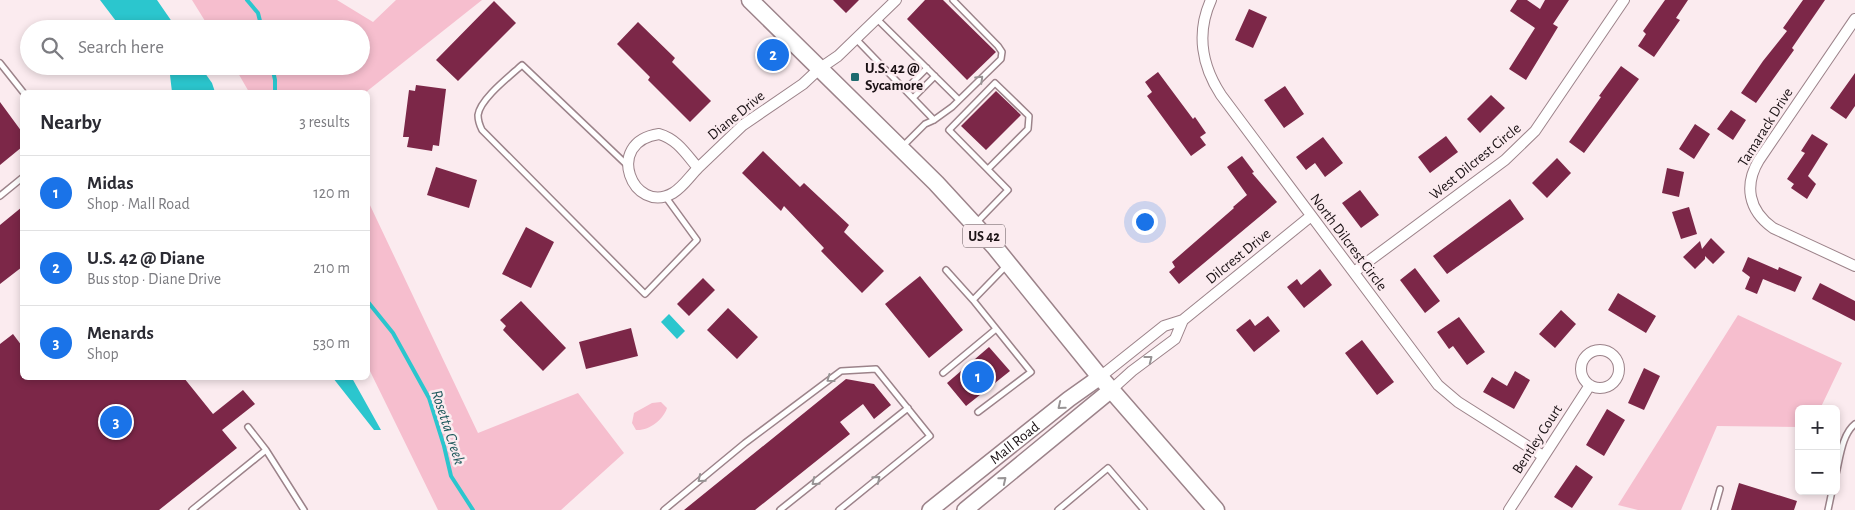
<!DOCTYPE html>
<meta charset="utf-8">
<style>
body{margin:0;font-family:"Alegreya Sans",sans-serif;background:#f7f7f7;color:#2b2b33}
.controls{position:absolute;right:15px;bottom:15px;display:grid;overflow:hidden;border-radius:8px;box-shadow:0 2px 8px #0003}
.controls button{width:45px;height:45px;display:grid;place-items:center;padding:0;border:0;border-bottom:1px solid #e1e1e2;background:#fff;color:#2b2b33;font:25px sans-serif}
.you{position:absolute;left:1144px;top:221px;width:18px;height:18px;margin:-12px;border:4px solid #fff;border-radius:50%;background:#1a73e8;box-shadow:0 0 0 8px #1a73e833}
.badge{display:grid;place-items:center;width:32px;height:32px;border-radius:50%;background:#1a73e8;color:#fff;font-size:16px;font-weight:700}
.pin{position:absolute;translate:-50% -50%;border:2px solid #fff;box-shadow:0 1px 5px #0006}
.list{margin:0;padding:0;list-style:none}
h2{display:flex;justify-content:space-between;align-items:center;height:65px;margin:0;padding:0 20px;font-size:21px}
h2 small{font-size:16px;font-weight:400;color:#7c7c81}
.list li{display:grid;grid-template-columns:32px 1fr auto;gap:15px;align-items:center;box-sizing:border-box;height:75px;padding:0 20px;border-top:1px solid #e1e1e2}
.list b{display:block;font-size:19px;white-space:nowrap}
.list p{margin:0;font-size:16px;white-space:nowrap;color:#7c7c81}
.list em{font-size:16px;font-style:normal;color:#7c7c81}
.icon{flex:none;width:28px;height:28px;fill:none;stroke:currentColor;stroke-width:2;stroke-linecap:round;stroke-linejoin:round}
.map{position:relative;flex:none;width:1855px;height:510px;overflow:hidden}
.search{position:absolute;background:#fff;box-shadow:0 2px 8px #0003;left:20px;top:20px;width:350px;height:55px;display:flex;align-items:center;gap:12px;box-sizing:border-box;padding:0 18px;border-radius:28px;color:#7c7c81;font-size:19px}
.panel{position:absolute;background:#fff;box-shadow:0 2px 8px #0003;left:20px;top:90px;width:350px;height:290px;border-radius:8px}
.map>svg:first-child{display:block}
.green{fill:#f6bece}
.water{fill:#2bc6ce}
.lines{fill:none;stroke-linecap:round;stroke-linejoin:round}
.stream{stroke:#2bc6ce;stroke-width:4}
.building{fill:#7c2748}
.lane-casing{stroke:#9c838a;stroke-width:8}
.street-casing{stroke:#9c838a;stroke-width:12}
.secondary-casing{stroke:#9c838a;stroke-width:18}
.primary-casing{stroke:#9c838a;stroke-width:19}
.lane{stroke:#fff;stroke-width:5}
.street{stroke:#fff;stroke-width:10}
.secondary{stroke:#fff;stroke-width:15}
.primary{stroke:#fff;stroke-width:16}
.oneway{stroke:#989495}
.poi-dot{fill:#1d6a6e;stroke:#fbebef;stroke-width:2}
.labels{text-anchor:middle;stroke-width:5;stroke-linejoin:round;paint-order:stroke}
.shield{fill:#fbebef;stroke:#5e5256;stroke-width:1}
.shield-label{font-size:14px;font-weight:bold;fill:#1a1114}
.poi-label{font-size:15px;font-weight:bold;fill:#1a1114;stroke:#fbebef;text-anchor:start}
.street-label{font-size:15px;fill:#1a1114;stroke:#fbebef}
.water-label{font-size:16px;font-style:italic;fill:#205b5e;stroke:#fbebef}
</style>
<div class="map">
<svg width="1855" height="510" viewBox="0 0 1855 510">
<rect width="100%" height="100%" fill="#fbebef"/>
<path class="green" d="M192,0H337L373,22L396,0H482L366,92H249L234,66H361V29H210Z
M368,201L478,433L578,393L624,453L561,510H438L368,367Z
M1738,315L1842,363L1820,409H1799V427L1717,426L1681,510H1638L1618,505Z
M661,402L667,408C663,420 649,431 636,430L632,423L634,413L652,403Z"/>
<path class="water" d="M100,0H157L177,29H122Z
M182,66H200L212,83L215,92H172L170,75Z
M669,314L685,331L677,339L661,322Z
M333,378H352L381,430H374Z"/>
<g class="lines">
<path class="stream" d="M247,0L258,13L262,29
M272,66L275,80V92
M368,302L393,333L429,398L444,446L451,476L473,510"/>
</g>
<path class="building" d="M833,0H859L846,13Z
M925,0H943L996,52L967,80L907,19Z
M1517,0H1527L1540,9L1545,0H1569L1553,24L1558,27L1526,80L1509,69L1535,28L1510,11Z
M1665,0H1688L1676,18L1680,20L1654,57L1638,46L1646,34L1643,31Z
M1803,0H1825L1792,48L1794,50L1756,103L1741,93L1763,61L1787,31L1783,28Z
M494,1L516,23L458,81L436,60Z
M1249,9L1267,17L1253,48L1235,40Z
M638,22L675,58L672,62L711,101L690,122L648,80L650,77L617,44Z
M1621,66L1639,79L1584,153L1569,142L1601,97L1599,96Z
M1158,72L1193,119L1195,117L1206,133L1200,137L1206,145L1191,156L1147,96L1152,92L1145,82Z
M1855,73V106L1846,119L1830,108Z
M416,85L446,89L439,146L433,145L432,151L407,147L409,137H403L409,90L415,91Z
M1285,86L1304,114L1284,128L1264,100Z
M996,91L1021,115L986,150L961,126Z
M1491,95L1505,108L1480,133L1467,119Z
M0,102L22,132V147L0,165Z
M1731,110L1746,120L1733,140L1717,129Z
M1695,124L1710,134L1694,159L1679,149Z
M1812,134L1828,144L1808,176L1816,184L1807,199L1791,188L1794,184L1787,179L1805,153L1801,151Z
M1446,136L1458,152L1430,173L1418,157Z
M1323,137L1343,163L1325,177L1315,163L1306,170L1296,157Z
M763,151L800,187L804,183L849,225L844,232L884,271L862,293L821,251L824,248L784,206L781,211L742,173Z
M1242,156L1254,172L1252,173L1277,202L1179,284L1169,272L1175,267L1172,262L1234,208L1233,207L1247,195L1227,167Z
M1557,158L1571,173L1547,198L1532,183Z
M436,167L477,180L469,208L427,195Z
M1667,168L1684,172L1679,197L1662,193Z
M1360,190L1379,215L1361,228L1342,203Z
M1510,199L1524,219L1447,274L1433,256Z
M22,207V267L0,284V225Z
M1689,207L1697,234L1681,239L1672,212Z
M526,227L554,242L531,288L502,274Z
M1711,238L1725,252L1713,264L1705,256V259L1695,269L1683,257L1700,241L1702,249Z
M1748,257L1778,270L1779,267L1802,277L1795,292L1763,279L1757,294L1745,289L1750,277L1742,271Z
M1415,268L1440,301L1425,313L1400,280Z
M1320,269L1332,285L1304,308L1287,287L1297,279L1301,285Z
M920,276L963,330L929,358L885,304Z
M703,278L715,290L689,316L677,304Z
M1820,283L1855,301V321L1812,299Z
M1618,293L1656,316L1646,333L1608,310Z
M521,301L566,348L543,371L503,330L506,326L500,320Z
M728,308L758,337L737,359L707,330Z
M1561,310L1576,324L1555,348L1539,334Z
M1268,316L1280,331L1254,352L1236,330L1250,319L1255,326Z
M1459,317L1485,352L1467,365L1453,346L1449,349L1437,332Z
M631,328L638,356L586,369L579,342Z
M13,334L22,346V378H184L213,414L243,390L255,404L222,430L237,448L159,510H0V344Z
M1362,340L1394,382L1377,395L1345,353Z
M989,347L1010,371L966,406L947,383Z
M1644,368L1660,376L1644,410L1628,403Z
M1515,371L1530,380L1514,409L1483,392L1492,377L1507,386Z
M846,379L874,384L891,405L874,419L863,404L840,422L850,434L755,510H684Z
M1607,409L1625,420L1604,456L1586,445Z
M1576,465L1593,477L1572,508L1554,497Z
M1739,483L1797,501L1794,510H1731Z"/>
<g class="lines">
<defs>
<path id="lane" d="M877,19L959,100
M856,39L934,120
M0,63L23,92
M905,90L927,68
M913,98L935,76
M903,146L925,124L934,120L952,107L1001,59L1002,52L998,46L953,0
M627,165L522,65C510,76 480,99 478,115C478,120 480,126 482,130L645,294L697,240L665,196
M0,196L22,178
M976,223L1008,190L949,130L995,83L1029,116L1028,129L988,169
M946,270L973,300
M943,373L996,329
M978,412L1031,372L973,300L1006,266
M248,427L266,450L304,510
M1836,474C1840,458 1842,434 1855,424
M192,510L266,450
M664,510L745,443L841,371L876,369L930,436L839,510
M780,510L908,408
M1058,510L1108,468L1144,510
M1714,510L1720,489
M1828,510L1832,491"/>
<path id="street" d="M1211,0C1196,33 1202,66 1221,95L1438,385L1458,402L1543,456
M1855,19L1759,160C1744,185 1748,210 1773,228L1855,266
M659,134C677,139 686,154 698,168C690,176 683,187 673,193C633,216 603,142 659,134Z
M698,168L743,125L803,84L819,69L838,56L896,0
M1354,272L1505,160L1535,131L1624,0
M1581 369a19 19 0 1 1 38 0a19 19 0 1 1-38 0Z
M1100,377L1164,326L1183,320L1311,216
M1111,390L1132,371L1175,339L1183,320
M1509,510L1590,385"/>
<g id="secondary">
<path id="s1" d="M930,510L1069,399L1100,377"/>
<path d="M965,510L1111,390"/>
</g>
<path id="primary" d="M750,0L936,183L994,246L1100,377L1216,510"/>
</defs>
<use href="#lane" class="lane-casing"/>
<use href="#street" class="street-casing"/>
<use href="#secondary" class="secondary-casing"/>
<use href="#primary" class="primary-casing"/>
<use href="#lane" class="lane"/>
<use href="#street" class="street"/>
<use href="#secondary" class="secondary"/>
<use href="#primary" class="primary"/>
</g>
<defs><path id="oneway-chevron" d="M-2-3.5L2.5 0L-2 3.5" fill="none" stroke-width="1.6" stroke-linecap="round" stroke-linejoin="round" transform="scale(1.25)"/></defs>
<g class="oneway">
<use href="#oneway-chevron" transform="translate(980 79) rotate(-44)"/>
<use href="#oneway-chevron" transform="translate(1149 359) rotate(-38)"/>
<use href="#oneway-chevron" transform="translate(830 379) rotate(144)"/>
<use href="#oneway-chevron" transform="translate(1061 406) rotate(141)"/>
<use href="#oneway-chevron" transform="translate(701 479) rotate(140)"/>
<use href="#oneway-chevron" transform="translate(877 479) rotate(-39)"/>
<use href="#oneway-chevron" transform="translate(1003 480) rotate(-39)"/>
<use href="#oneway-chevron" transform="translate(815 482) rotate(141)"/>
</g>
<rect class="poi-dot" x="850" y="72" width="10" height="10" rx="2.5"/>
<g class="labels">
<rect class="shield" x="963" y="224.5" width="42" height="23" rx="4"/>
<g class="shield-label">
<text x="984" y="241">US 42</text>
</g>
<g class="poi-label">
<text x="865" y="73">U.S. 42 @<tspan x="865" dy="17">Sycamore</tspan></text>
</g>
<g class="street-label">
<text transform="translate(736 115) rotate(-39)" y="5">Diane Drive</text>
<text transform="translate(1765 127) rotate(-58)" y="5">Tamarack Drive</text>
<text transform="translate(1475 161) rotate(-39)" y="5">West Dilcrest Circle</text>
<text transform="translate(1349 242) rotate(53)" y="5">North Dilcrest Circle</text>
<text transform="translate(1238 256) rotate(-39)" y="5">Dilcrest Drive</text>
<text transform="translate(1537 439) rotate(-57)" y="5">Bentley Court</text>
<text dy="5" stroke="none"><textPath href="#s1" startOffset="108">Mall Road</textPath></text>
</g>
<g class="water-label">
<text transform="translate(449 427) rotate(72)" y="6">Rosetta Creek</text>
</g>
</g>
</svg>
<div class="controls">
<button>+</button>
<button>−</button>
</div>
<div class="you"></div>
<div class="pin badge" style="left:978px;top:377px">1</div>
<div class="pin badge" style="left:773px;top:55px">2</div>
<div class="pin badge" style="left:116px;top:422px">3</div>
<div class="search"><svg class="icon" aria-label="search" viewBox="0 0 24 24"><circle cx="10" cy="10" r="6"/><path d="M15 15l6 6"/></svg>Search here</div>
<section class="panel">
<h2>Nearby<small>3 results</small></h2>
<ul class="list">
<li><span class="badge">1</span><div><b>Midas</b><p>Shop · Mall Road</p></div><em>120 m</em></li>
<li><span class="badge">2</span><div><b>U.S. 42 @ Diane</b><p>Bus stop · Diane Drive</p></div><em>210 m</em></li>
<li><span class="badge">3</span><div><b>Menards</b><p>Shop</p></div><em>530 m</em></li>
</ul>
</section>
</div>
